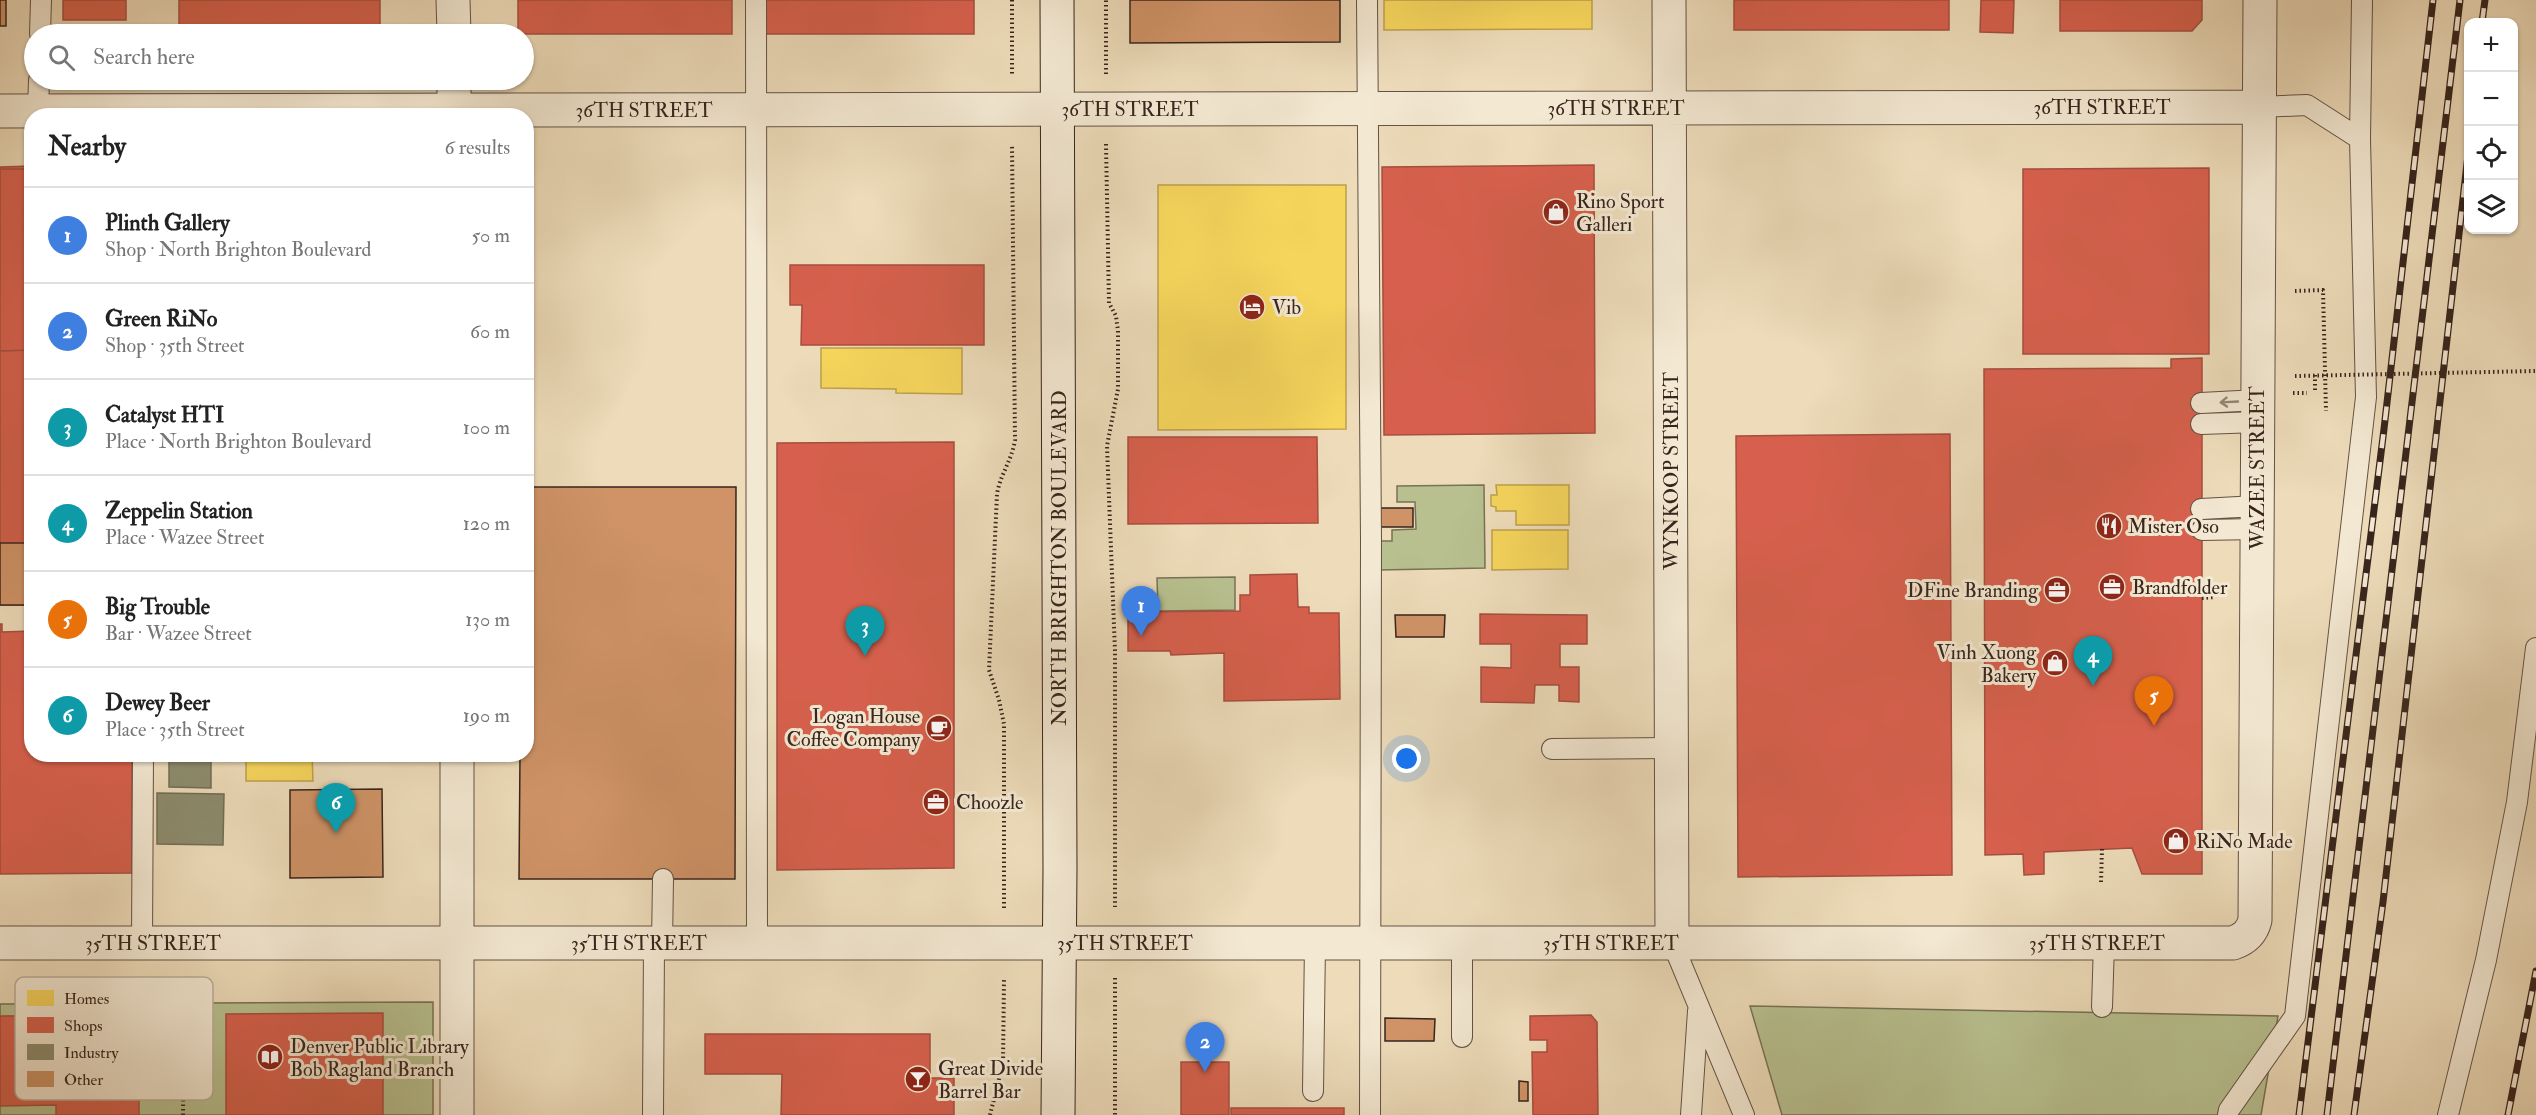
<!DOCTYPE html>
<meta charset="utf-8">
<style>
body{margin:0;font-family:"IM FELL Double Pica",serif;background:#f2f2f2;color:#222}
.controls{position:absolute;right:18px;top:18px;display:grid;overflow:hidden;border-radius:12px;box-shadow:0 2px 4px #0004}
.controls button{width:54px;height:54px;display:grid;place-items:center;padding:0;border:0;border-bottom:2px solid #e0e0e0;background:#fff;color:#222;font:30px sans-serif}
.you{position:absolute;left:1407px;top:759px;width:21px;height:21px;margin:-15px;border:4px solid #fff;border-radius:50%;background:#1a73e8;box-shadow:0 0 0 9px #1a73e833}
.badge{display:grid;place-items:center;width:39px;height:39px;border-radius:50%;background:#8f2418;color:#fff;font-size:20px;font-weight:700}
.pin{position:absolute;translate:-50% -50px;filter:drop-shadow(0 2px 3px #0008)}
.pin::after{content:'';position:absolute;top:32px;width:21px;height:18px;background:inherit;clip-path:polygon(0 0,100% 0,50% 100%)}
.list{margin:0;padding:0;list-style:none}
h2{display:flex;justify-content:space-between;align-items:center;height:78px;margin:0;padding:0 24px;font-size:26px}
h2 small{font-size:20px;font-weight:400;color:#767676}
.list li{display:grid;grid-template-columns:39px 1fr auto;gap:18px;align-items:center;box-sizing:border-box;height:96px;padding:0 24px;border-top:2px solid #e0e0e0}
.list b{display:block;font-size:22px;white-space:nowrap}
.list p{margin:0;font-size:20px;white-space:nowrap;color:#767676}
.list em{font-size:20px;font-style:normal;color:#767676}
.icon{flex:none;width:33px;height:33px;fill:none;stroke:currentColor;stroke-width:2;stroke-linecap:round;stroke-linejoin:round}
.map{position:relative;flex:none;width:2536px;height:1115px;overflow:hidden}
.search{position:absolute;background:#fff;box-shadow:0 2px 4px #0004;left:24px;top:24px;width:510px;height:66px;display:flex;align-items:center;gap:15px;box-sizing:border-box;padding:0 21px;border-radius:33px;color:#767676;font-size:22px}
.panel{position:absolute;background:#fff;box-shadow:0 2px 4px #0004;left:24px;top:108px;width:510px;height:654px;border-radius:24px}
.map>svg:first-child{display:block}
.green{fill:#b8c08f;stroke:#787256;stroke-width:1.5}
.homes{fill:#f6d55c;stroke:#bda049;stroke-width:1.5}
.shops{fill:#d6604d;stroke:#a64e3f;stroke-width:1.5}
.industry{fill:#8c8c6e;stroke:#726d56;stroke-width:1.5}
.building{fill:#cf9367;stroke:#37241d;stroke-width:1.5}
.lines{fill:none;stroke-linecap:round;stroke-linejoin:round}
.lane-casing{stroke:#645244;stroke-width:22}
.street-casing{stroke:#645244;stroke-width:35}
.secondary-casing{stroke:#37241d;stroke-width:35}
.path{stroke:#37241d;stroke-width:4;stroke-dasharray:1.5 3;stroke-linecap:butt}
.lane{stroke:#f3e8d2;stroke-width:20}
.street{stroke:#f3e8d2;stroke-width:33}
.secondary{stroke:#f3e8d2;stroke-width:33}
.rail-casing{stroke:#37241d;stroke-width:7}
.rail{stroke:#f3e8d2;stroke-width:4.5;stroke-dasharray:14;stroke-linecap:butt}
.path-bridge{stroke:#37241d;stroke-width:4;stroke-dasharray:1.5 3;stroke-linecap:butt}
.oneway{stroke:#958678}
.labels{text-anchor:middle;stroke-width:6;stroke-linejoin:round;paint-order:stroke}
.street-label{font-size:20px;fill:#37241d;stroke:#f3e8d2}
.poi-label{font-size:20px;fill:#37241d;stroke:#f3e8d2;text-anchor:start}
.key{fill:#f3e8d2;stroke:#bbad9c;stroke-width:1.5}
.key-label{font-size:16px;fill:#37241d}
</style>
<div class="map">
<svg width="2536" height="1115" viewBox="0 0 2536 1115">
<rect width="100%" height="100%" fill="#eddbb9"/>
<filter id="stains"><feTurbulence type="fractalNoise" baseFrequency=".00333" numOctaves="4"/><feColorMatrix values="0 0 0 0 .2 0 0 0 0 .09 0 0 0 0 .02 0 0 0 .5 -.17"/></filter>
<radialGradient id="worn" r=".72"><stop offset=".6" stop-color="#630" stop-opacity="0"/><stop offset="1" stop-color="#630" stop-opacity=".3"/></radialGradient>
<path class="green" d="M1484,485L1485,568L1378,570V541H1392V530L1416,529L1415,502H1397V486Z
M1235,577V610L1158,611L1157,578Z
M433,1002V1115H0V1004Z
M1750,1006L2278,1016L2261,1115H1782Z"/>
<path class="homes" d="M1384,0H1592V29L1384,30Z
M1158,185H1346V429L1158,430Z
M821,348H962V394L896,393V389L821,388Z
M1496,485H1569V525H1516V511H1496V507L1491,506V495H1497Z
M1492,530H1568V569L1492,570Z
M246,754H312L313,781H246Z"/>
<path class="shops" d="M63,0H126V20H63Z
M179,0H380V30L179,32Z
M518,0H732V34H518Z
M766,0H974V34H766Z
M1734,0H1949V30H1734Z
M1981,0H2014L2013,33L1980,32Z
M2060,0H2202V20L2192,31H2060Z
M1594,165L1595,433L1384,435L1382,167Z
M32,166V350L0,351V167Z
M2209,168V354H2023V169Z
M0,169H32V605H0Z
M790,265H984V345H801L802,305H790Z
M2202,358V874H2142L2132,848L2044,852V874L2024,875L2023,854L1985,855L1984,369L2171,368V359Z
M1950,434L1952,875L1738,877L1736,436Z
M1128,437H1317L1318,523L1128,524Z
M954,442V868L777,870V443Z
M1297,574L1298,607H1309V613H1339L1340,699L1224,701V653L1171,655L1170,651H1128V612L1240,611V595H1250V575Z
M1480,614L1587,615V644H1560V667H1579V702L1559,701V685H1535L1534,703L1481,702V667L1511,668V644H1480Z
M0,624H2V632L32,631V754H132V873L0,874Z
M383,1013V1115H226V1014Z
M139,1015V1115H56V1105L0,1106V1016Z
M1591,1015L1597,1022L1598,1115H1533L1532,1052H1547V1040H1530V1016Z
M705,1034H930V1078H954V1115H781L782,1074H705Z
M1181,1062H1229V1115H1181Z
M1231,1108H1344V1115H1231Z"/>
<path class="industry" d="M169,754H211V788L169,787Z
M157,793L224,794L223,845L157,844Z"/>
<path class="building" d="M0,0H6V26H0Z
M1130,0H1340V42L1130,43Z
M526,487H736L735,879H519L520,754H526Z
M1375,508H1413V527H1375Z
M0,543H32V605H0Z
M1395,615H1445L1444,637H1396Z
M382,789L383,877L290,878V790Z
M1385,1018L1435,1019L1434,1041H1385Z
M1519,1081L1528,1082V1101H1519Z"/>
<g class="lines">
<defs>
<path id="lane" d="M756,0L757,943
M1367,0L1371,540L1370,1115
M40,34L41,0
M2259,107L2307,105L2360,139
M38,111L39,80
M2201,403L2258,400
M2201,424L2258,422
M2201,509L2257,506
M2202,530L2257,529
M1552,749L1672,748
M1672,942L1744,1115
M142,943L143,754
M662,943L663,879
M2102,1007L2104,943
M1462,1037V943
M1313,1091L1315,943
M653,1115L654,943
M1691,1115L1698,1011
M2228,1115L2229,1110L2295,1016L2366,397L2360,139L2362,0
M2448,1115L2486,960L2517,802L2536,648"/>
<path id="street" d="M453,0L454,34
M1669,0L1672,942
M454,80V116
M0,111L2259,107
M457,754V1115
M0,943H2233C2245,939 2252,932 2255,920L2260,0"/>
<path id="secondary" d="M1057,0L1060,869L1058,1115"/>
</defs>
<use href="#lane" class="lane-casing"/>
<use href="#street" class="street-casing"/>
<use href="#secondary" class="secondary-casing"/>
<path class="path" d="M1012,0V74
M1106,74V0
M1106,144L1109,303L1116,316L1118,331V389L1107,446L1115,651V907
M2295,291L2323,290L2326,411
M2315,375V392
M2293,393H2307
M2202,598L2215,597
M2101,882L2102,849
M1004,908V724L999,700L989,670L997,494C1000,475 1012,460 1015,440L1012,145
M1115,978V1115
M183,1115L184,1008
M990,1115L1003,1063L1004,979"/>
<use href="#lane" class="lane"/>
<use href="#street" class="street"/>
<use href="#secondary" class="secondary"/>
<defs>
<path id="rail" d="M2482,22L2485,0
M2299,1115L2384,429L2433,0
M2327,1115L2460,0
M2354,1115L2383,902L2468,155
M2508,1115L2536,971"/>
</defs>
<use href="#rail" class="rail-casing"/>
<use href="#rail" class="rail"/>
<path class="path-bridge" d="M2295,376L2536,371"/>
</g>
<defs><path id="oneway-shaft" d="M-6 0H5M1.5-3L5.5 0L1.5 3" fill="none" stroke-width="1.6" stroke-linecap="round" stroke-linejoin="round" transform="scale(1.5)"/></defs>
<use class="oneway" href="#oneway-shaft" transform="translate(2229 402) rotate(177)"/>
<defs>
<symbol id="shop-disc" viewBox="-11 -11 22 22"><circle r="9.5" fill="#8f2418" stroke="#f3e8d2"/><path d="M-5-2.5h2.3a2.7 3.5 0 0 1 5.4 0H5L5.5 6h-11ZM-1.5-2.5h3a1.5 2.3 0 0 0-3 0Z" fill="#fff"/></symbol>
<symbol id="hotel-disc" viewBox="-11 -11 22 22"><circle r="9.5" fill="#8f2418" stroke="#f3e8d2"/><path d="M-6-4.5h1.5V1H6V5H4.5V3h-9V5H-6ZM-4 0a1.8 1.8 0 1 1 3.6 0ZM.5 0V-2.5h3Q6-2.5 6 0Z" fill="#fff"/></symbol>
<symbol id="restaurant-disc" viewBox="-11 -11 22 22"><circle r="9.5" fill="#8f2418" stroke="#f3e8d2"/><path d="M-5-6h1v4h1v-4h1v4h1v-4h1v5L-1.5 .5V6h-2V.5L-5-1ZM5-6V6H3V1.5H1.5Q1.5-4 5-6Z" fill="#fff"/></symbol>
<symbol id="office-disc" viewBox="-11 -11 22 22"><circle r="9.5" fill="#8f2418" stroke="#f3e8d2"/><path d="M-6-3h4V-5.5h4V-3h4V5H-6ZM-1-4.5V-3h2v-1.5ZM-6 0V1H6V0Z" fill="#fff"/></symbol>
<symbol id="cafe-disc" viewBox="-11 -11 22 22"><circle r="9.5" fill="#8f2418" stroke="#f3e8d2"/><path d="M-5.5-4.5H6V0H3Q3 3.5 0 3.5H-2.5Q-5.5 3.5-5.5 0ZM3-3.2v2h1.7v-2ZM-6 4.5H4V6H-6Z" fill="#fff"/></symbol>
<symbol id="library-disc" viewBox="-11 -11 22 22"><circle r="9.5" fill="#8f2418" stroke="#f3e8d2"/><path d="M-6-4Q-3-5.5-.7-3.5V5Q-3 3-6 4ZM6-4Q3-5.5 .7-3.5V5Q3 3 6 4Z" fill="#fff"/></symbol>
<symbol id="bar-disc" viewBox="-11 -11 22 22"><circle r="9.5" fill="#8f2418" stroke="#f3e8d2"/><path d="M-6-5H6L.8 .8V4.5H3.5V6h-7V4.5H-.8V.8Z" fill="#fff"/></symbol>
</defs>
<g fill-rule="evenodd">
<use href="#shop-disc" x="1541" y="197" width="30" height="30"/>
<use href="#hotel-disc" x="1237" y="292" width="30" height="30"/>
<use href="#restaurant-disc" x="2094" y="511" width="30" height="30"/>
<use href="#office-disc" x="2097" y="572" width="30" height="30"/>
<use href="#office-disc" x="2042" y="575" width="30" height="30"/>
<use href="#shop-disc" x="2040" y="648" width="30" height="30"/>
<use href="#cafe-disc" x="924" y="713" width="30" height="30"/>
<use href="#office-disc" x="921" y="787" width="30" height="30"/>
<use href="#shop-disc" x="2161" y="826" width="30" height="30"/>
<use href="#library-disc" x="255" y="1042" width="30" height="30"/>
<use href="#bar-disc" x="903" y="1064" width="30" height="30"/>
</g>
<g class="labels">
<g class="street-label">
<text x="2102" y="114">36TH STREET</text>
<text x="1616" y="115">36TH STREET</text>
<text x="1130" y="116">36TH STREET</text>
<text x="644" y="117">36TH STREET</text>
<text transform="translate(2257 468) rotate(-90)" y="7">WAZEE STREET</text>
<text transform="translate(1671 471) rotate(-90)" y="7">WYNKOOP STREET</text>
<text transform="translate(1059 558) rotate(-90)" y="7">NORTH BRIGHTON BOULEVARD</text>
<text x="153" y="950">35TH STREET</text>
<text x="639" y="950">35TH STREET</text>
<text x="1125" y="950">35TH STREET</text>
<text x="1611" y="950">35TH STREET</text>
<text x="2097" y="950">35TH STREET</text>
</g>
<g class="poi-label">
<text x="1576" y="208">Rino Sport<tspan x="1576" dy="23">Galleri</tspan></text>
<text x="1272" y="314">Vib</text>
<text x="2128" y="533">Mister Oso</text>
<text x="2132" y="594">Brandfolder</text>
<text x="2038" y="597" text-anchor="end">DFine Branding</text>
<text x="2036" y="659" text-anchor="end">Vinh Xuong<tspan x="2036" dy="23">Bakery</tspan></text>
<text x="920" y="723" text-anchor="end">Logan House<tspan x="920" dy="23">Coffee Company</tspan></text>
<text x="956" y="809">Choozle</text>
<text x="2196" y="848">RiNo Made</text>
<text x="290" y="1053">Denver Public Library<tspan x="290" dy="23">Bob Ragland Branch</tspan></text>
<text x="938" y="1075">Great Divide<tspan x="938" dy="23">Barrel Bar</tspan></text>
</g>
</g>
<rect x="15" y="977" width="198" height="123" rx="9" class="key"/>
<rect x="27" y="990" width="27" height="16" fill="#f6d55c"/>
<rect x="27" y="1017" width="27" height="16" fill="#d6604d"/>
<rect x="27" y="1044" width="27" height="16" fill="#8c8c6e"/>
<rect x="27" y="1071" width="27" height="16" fill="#cf9367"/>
<g class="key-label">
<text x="64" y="1004">Homes</text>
<text x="64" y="1031">Shops</text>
<text x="64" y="1058">Industry</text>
<text x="64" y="1085">Other</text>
</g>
<rect width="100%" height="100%" filter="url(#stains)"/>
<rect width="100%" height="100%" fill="url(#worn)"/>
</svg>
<div class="controls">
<button>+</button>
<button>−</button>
<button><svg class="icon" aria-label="locate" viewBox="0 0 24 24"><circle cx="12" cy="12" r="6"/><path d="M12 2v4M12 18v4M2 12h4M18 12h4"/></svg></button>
<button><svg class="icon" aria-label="layers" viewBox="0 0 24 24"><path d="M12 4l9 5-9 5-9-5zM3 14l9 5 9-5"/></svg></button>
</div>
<div class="you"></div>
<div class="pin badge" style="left:1141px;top:636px;background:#3f7fe0">1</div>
<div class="pin badge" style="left:1205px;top:1072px;background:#3f7fe0">2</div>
<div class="pin badge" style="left:865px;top:656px;background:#0f9aa8">3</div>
<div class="pin badge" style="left:2093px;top:686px;background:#0f9aa8">4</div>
<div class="pin badge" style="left:2154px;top:726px;background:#e8710a">5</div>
<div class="pin badge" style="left:336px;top:833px;background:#0f9aa8">6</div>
<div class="search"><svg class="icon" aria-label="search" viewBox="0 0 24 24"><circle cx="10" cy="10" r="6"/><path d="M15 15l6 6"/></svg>Search here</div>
<section class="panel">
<h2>Nearby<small>6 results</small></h2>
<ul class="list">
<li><span class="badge" style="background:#3f7fe0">1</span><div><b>Plinth Gallery</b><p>Shop · North Brighton Boulevard</p></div><em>50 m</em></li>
<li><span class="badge" style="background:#3f7fe0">2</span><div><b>Green RiNo</b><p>Shop · 35th Street</p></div><em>60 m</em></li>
<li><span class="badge" style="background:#0f9aa8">3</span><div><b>Catalyst HTI</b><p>Place · North Brighton Boulevard</p></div><em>100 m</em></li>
<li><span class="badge" style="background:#0f9aa8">4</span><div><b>Zeppelin Station</b><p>Place · Wazee Street</p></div><em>120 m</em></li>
<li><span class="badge" style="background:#e8710a">5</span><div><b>Big Trouble</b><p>Bar · Wazee Street</p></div><em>130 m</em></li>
<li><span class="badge" style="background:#0f9aa8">6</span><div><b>Dewey Beer</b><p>Place · 35th Street</p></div><em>190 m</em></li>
</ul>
</section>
</div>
